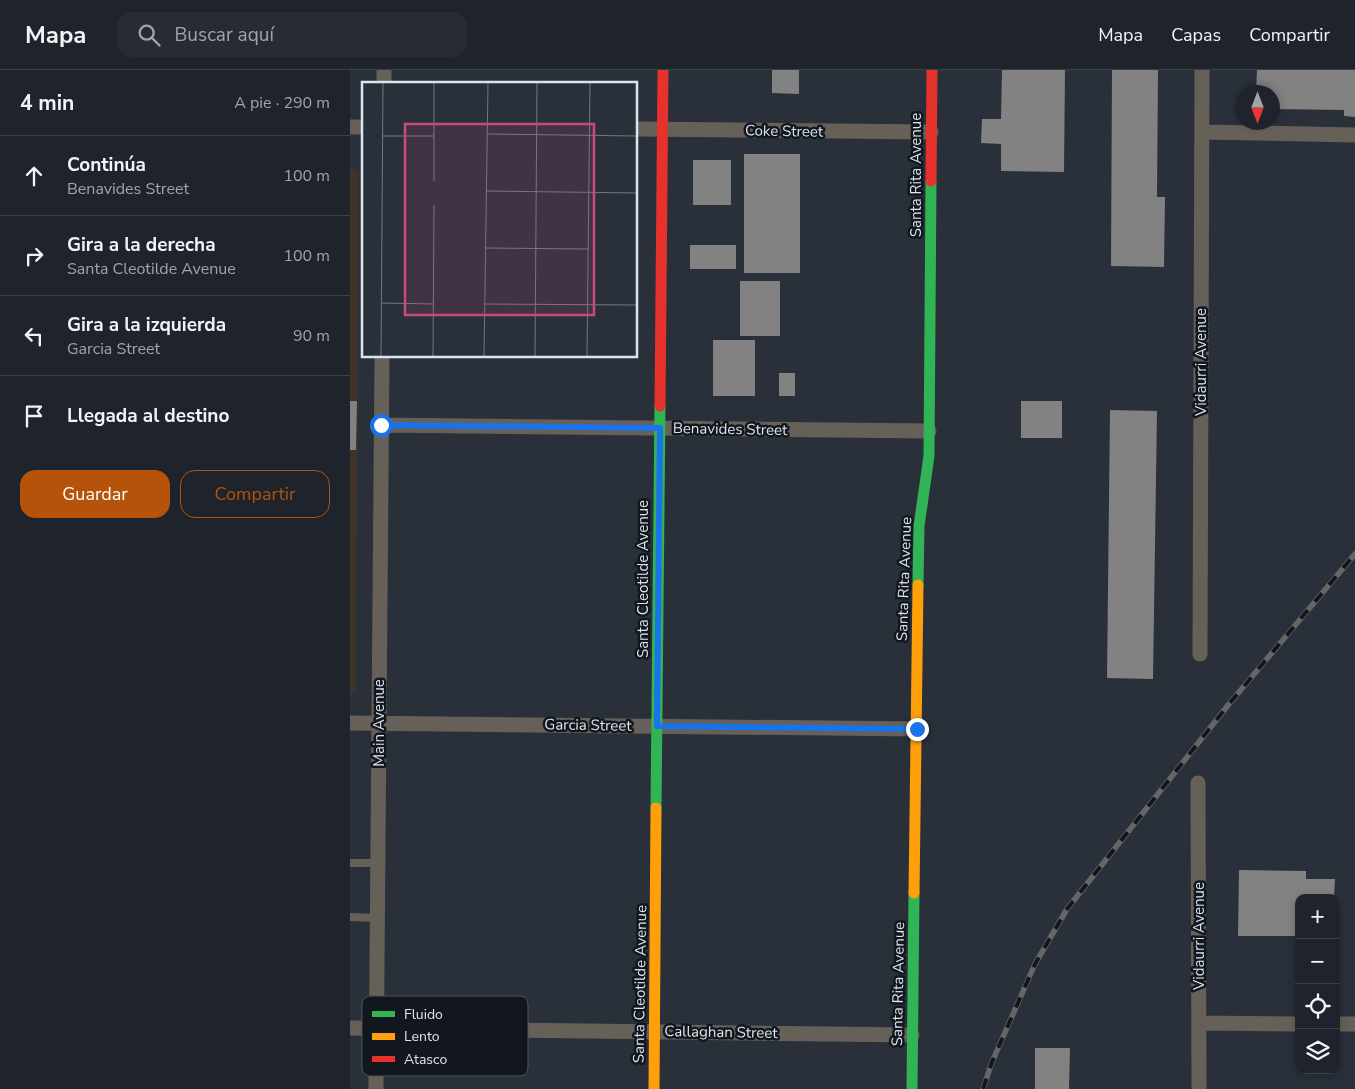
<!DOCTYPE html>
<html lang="es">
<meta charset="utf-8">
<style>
body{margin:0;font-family:"Nunito Sans",sans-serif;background:#272c34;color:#f1f3f6}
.controls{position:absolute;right:15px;bottom:15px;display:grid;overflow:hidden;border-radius:10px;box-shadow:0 2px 8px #0003}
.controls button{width:45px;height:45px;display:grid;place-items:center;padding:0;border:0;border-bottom:1px solid #3c4148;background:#1f242c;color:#f1f3f6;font:25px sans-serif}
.compass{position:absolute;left:885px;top:15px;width:45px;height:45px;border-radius:50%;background:#1f242c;box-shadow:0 2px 8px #0003;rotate:180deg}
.stop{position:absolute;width:15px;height:15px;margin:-11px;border:4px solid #1a73e8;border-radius:50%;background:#fff}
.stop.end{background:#1a73e8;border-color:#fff;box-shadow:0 1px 5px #0008}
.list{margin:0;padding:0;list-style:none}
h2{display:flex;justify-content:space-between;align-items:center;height:65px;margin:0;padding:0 20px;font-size:21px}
h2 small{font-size:16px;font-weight:400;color:#a1a4a9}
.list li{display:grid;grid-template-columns:32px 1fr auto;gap:15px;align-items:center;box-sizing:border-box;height:80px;padding:0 20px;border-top:1px solid #3c4148}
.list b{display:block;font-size:19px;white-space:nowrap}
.list p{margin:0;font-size:16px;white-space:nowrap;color:#a1a4a9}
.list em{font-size:16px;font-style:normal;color:#a1a4a9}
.actions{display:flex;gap:10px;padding:15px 20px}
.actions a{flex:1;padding:11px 0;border:1px solid #b45309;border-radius:15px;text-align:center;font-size:18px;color:#b45309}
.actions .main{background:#b45309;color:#fff}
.icon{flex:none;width:28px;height:28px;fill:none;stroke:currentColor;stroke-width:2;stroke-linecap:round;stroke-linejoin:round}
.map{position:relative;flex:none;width:1005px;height:1019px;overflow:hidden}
header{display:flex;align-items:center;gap:30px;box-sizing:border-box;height:70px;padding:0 25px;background:#1f242c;border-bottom:1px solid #3c4148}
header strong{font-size:24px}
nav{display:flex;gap:28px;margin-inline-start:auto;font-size:18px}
.search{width:350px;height:45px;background:#272c34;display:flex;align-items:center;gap:12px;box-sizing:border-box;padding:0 18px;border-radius:15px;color:#a1a4a9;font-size:19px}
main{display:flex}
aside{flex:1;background:#1f242c}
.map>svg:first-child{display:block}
.education{fill:#3d3328}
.building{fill:#838283}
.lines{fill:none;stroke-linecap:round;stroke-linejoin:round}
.lane{stroke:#666058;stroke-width:8}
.street{stroke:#666058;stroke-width:15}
.fast{stroke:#30b455;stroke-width:11}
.slow{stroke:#ff9f0a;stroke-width:11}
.jam{stroke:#e5322d;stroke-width:11}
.rail-casing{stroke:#676664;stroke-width:5.5}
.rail{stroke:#12171e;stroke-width:4;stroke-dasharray:11;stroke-linecap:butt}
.route{stroke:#1a73e8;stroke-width:6}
.labels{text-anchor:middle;stroke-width:5;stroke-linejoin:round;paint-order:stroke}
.street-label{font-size:15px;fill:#dce4ef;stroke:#12171e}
.inset-road{fill:none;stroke:#717882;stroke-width:1}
.view{fill:#c84b80;fill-opacity:0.15;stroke:#c84b80;stroke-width:2.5}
.inset-edge{fill:none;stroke:#dce4ef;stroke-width:2.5}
.key{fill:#12171e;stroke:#4f545d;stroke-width:1}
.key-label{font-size:14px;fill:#dce4ef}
</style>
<header>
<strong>Mapa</strong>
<div class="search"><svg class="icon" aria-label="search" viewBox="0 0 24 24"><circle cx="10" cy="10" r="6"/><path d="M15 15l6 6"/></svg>Buscar aquí</div>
<nav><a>Mapa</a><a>Capas</a><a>Compartir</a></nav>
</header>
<main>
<aside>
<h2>4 min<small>A pie · 290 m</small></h2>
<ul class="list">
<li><svg class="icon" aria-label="ahead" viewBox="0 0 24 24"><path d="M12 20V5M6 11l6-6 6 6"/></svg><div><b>Continúa</b><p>Benavides Street</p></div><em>100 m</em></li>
<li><svg class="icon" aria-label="right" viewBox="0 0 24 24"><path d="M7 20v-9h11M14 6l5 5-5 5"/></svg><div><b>Gira a la derecha</b><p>Santa Cleotilde Avenue</p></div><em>100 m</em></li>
<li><svg class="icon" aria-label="left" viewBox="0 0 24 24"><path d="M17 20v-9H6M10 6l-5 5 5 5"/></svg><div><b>Gira a la izquierda</b><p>Garcia Street</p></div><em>90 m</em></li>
<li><svg class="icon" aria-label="arrive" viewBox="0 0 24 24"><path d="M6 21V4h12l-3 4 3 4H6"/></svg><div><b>Llegada al destino</b></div></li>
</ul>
<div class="actions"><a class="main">Guardar</a><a>Compartir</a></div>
</aside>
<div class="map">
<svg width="1005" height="1019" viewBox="0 0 1005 1019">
<rect width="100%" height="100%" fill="#29303a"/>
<path class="education" d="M0,97L9,101L6,621L0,626Z"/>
<path class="building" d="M422,0H449V24L422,23Z
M652,0H715L714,102L651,101V74L631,73L632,49H651Z
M762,0H808L807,127H815L814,197L761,196Z
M907,0H1005V47L994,46V40L922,39V22H906Z
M394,84H450V203H394Z
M343,90H381V135H343Z
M340,175H386V199H340Z
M390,211H430V266H390Z
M363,270H405V326H363Z
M429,303H445V326H429Z
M0,331H7L6,380H0Z
M671,331H712V368H671Z
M760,340L807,341L803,609L757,608Z
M889,800L956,801V809H985L984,828H949V866H888Z
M685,978H720L719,1019H685Z"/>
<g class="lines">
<path class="lane" d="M0,793H27
M0,847L27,848"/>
<path class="street" d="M34,14V0
M0,57H14
M286,59L581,62
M852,62L1005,65
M31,355L579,361
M850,584L852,0
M0,653L567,659
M848,713L849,1019
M849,953L949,954
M986,954H1005
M0,958L562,965
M26,1019L32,286"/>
<path class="fast" d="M568,515L569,456L579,386L581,111
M306,738L310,336
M562,1019L564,823"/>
<path class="slow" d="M564,823L568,515
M304,1019L306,738"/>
<path class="jam" d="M581,111L582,0
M310,336L313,0"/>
<defs>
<path id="rail" d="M633,1019L642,992L685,894L717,839L879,634L1005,484"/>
</defs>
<use href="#rail" class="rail-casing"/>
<use href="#rail" class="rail"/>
</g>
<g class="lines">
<path class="route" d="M31,355L310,358L307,656L567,659"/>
</g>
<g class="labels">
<g class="street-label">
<text transform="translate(434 61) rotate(1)" y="5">Coke Street</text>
<text transform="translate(566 105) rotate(-90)" y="5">Santa Rita Avenue</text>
<text transform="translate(851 292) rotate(-90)" y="5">Vidaurri Avenue</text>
<text transform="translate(380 359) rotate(1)" y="5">Benavides Street</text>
<text transform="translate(293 509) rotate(-90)" y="5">Santa Cleotilde Avenue</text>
<text transform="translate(554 509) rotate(-88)" y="5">Santa Rita Avenue</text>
<text transform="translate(29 653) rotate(-90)" y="5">Main Avenue</text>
<text transform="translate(238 655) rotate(1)" y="5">Garcia Street</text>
<text transform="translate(849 866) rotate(-90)" y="5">Vidaurri Avenue</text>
<text transform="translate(290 914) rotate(-89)" y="5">Santa Cleotilde Avenue</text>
<text transform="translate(548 914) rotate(-89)" y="5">Santa Rita Avenue</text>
<text transform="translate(371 962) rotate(1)" y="5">Callaghan Street</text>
</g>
</g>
<g transform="translate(12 12)">
<rect width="275" height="275" fill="#29303a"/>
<path class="inset-road" d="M126,52L275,54M20,54H72M72,99V1M125,109L275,111M123,166L226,167M20,221L72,222M123,222L275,223M19,274L21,1M71,274L72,123M122,274L126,1M173,274L175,1M225,274L228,1"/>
<path class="view" d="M43,42H232V233H43Z"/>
<rect width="275" height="275" class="inset-edge"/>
</g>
<rect x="12" y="926" width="166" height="80" rx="8" class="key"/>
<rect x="22" y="941" width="23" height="6" fill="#30b455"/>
<rect x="22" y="963" width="23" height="7" fill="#ff9f0a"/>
<rect x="22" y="986" width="23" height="6" fill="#e5322d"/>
<g class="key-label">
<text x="54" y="949">Fluido</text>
<text x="54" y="971">Lento</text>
<text x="54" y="994">Atasco</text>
</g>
</svg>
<div class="controls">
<button>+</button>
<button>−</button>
<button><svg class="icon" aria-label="locate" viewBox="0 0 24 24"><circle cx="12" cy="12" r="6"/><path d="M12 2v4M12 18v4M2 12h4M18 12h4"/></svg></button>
<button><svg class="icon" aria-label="layers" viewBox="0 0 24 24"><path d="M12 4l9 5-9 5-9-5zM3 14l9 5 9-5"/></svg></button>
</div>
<svg class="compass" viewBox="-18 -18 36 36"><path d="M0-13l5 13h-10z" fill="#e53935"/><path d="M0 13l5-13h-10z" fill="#a1a4a9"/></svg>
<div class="stop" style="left:31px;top:355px"></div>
<div class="stop end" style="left:567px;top:659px"></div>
</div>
</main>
